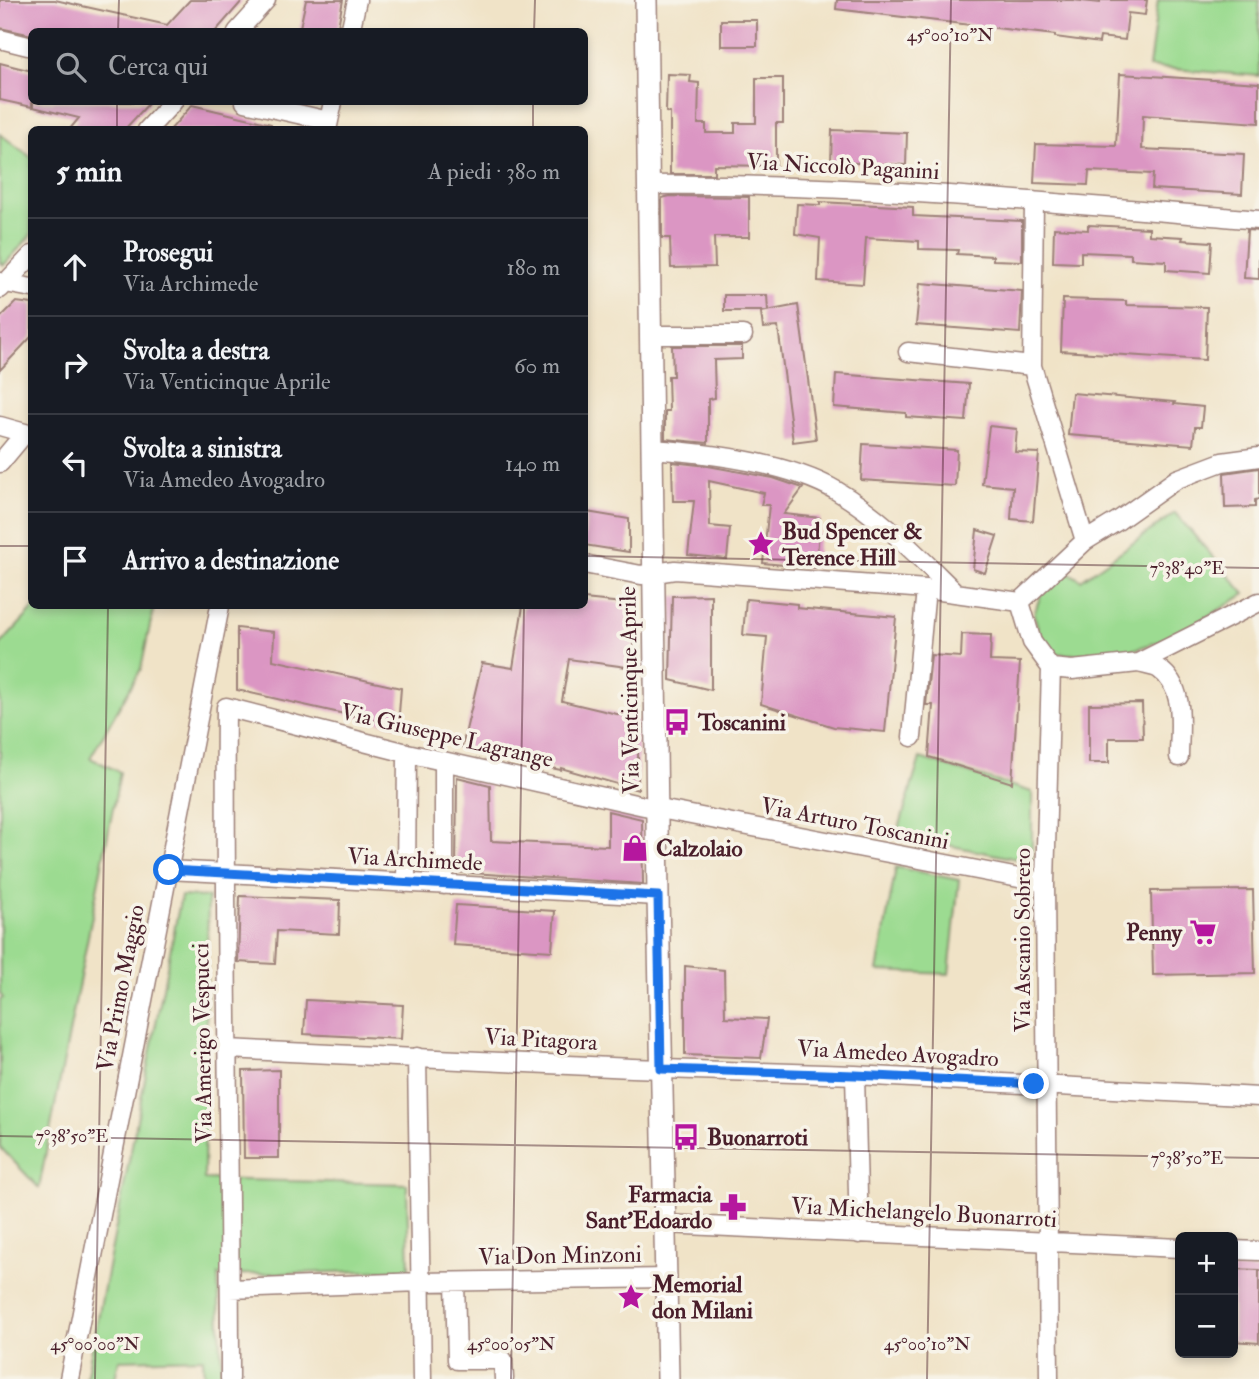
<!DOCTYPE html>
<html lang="it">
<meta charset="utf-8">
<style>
body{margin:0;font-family:"IM FELL Double Pica",serif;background:#20242c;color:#f1f3f6}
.controls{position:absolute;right:21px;bottom:21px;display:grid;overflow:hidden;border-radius:10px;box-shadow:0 4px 10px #0003}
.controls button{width:63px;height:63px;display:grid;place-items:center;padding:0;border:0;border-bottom:2px solid #363941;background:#171b24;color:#f1f3f6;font:35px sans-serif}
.stop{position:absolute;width:21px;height:21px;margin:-16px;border:5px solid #1a73e8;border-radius:50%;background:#fff}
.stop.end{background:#1a73e8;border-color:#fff;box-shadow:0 2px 7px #0008}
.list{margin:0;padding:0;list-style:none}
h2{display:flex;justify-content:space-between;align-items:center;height:91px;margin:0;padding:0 28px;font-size:30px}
h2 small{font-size:23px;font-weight:400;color:#9ea1a6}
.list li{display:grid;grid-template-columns:46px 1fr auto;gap:21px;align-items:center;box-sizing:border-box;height:98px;padding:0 28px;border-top:2px solid #363941}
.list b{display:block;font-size:26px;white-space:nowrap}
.list p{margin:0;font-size:23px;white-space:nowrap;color:#9ea1a6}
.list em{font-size:23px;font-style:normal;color:#9ea1a6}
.icon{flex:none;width:38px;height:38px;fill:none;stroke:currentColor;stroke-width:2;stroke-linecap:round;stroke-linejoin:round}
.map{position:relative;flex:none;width:1259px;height:1379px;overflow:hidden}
.search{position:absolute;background:#171b24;box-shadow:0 4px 10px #0003;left:28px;top:28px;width:560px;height:77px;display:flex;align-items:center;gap:18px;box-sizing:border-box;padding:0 24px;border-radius:10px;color:#9ea1a6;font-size:26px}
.panel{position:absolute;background:#171b24;box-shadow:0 4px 10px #0003;left:28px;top:126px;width:560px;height:483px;border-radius:10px}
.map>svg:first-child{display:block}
.green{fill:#9cdb91;stroke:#737d5e;stroke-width:2}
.building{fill:#db96c3}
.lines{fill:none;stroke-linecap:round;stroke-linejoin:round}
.minor-casing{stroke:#9d8179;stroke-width:21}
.tertiary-casing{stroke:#9d8179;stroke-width:24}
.minor{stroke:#fff;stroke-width:18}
.tertiary{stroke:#fff;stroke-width:21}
.route{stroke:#1a73e8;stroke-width:9}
.ticks{fill:none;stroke:#4a1f2b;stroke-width:2;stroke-opacity:0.45}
.labels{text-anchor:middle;stroke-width:7;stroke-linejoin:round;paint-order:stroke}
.street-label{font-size:23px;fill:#4a1f2b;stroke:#f7f3e8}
.poi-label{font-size:23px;font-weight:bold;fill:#4a1f2b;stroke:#f7f3e8;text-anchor:start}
.ticks-label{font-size:18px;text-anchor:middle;fill:#4a1f2b;stroke:#f7f3e8;stroke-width:7;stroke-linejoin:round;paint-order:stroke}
</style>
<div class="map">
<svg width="1259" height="1379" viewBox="0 0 1259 1379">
<rect width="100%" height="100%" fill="#f7f3e8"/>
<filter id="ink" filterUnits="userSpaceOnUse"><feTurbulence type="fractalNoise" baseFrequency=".0143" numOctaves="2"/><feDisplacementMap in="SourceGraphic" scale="14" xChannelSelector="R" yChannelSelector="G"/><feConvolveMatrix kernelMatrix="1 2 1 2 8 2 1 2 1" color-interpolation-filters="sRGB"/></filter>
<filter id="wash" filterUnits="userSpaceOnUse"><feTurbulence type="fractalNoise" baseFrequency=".00686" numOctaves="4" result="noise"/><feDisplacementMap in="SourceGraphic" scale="28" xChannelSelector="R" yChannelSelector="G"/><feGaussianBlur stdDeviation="1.57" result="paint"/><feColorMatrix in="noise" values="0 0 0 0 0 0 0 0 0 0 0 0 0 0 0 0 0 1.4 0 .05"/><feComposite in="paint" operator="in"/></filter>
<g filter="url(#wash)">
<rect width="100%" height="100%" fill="#f0e3c7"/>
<path class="green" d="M1158,0H1259V76L1149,67Z
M0,134L32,158L31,235L4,265L0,263Z
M1175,513L1245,594L1176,636L1114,656L1045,653L1034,614L1042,591L1063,569L1081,580Z
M36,606H154L141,669L90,758L120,772L39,1188L0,1147V1000L3,998L0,994V645Z
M920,758L1032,792V862L897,835Z
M896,867L959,880L949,974L877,971Z
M181,896L208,897L204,1179L407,1184L409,1270L218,1275L222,1379H204L203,1358L119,1360L115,1379H86Z"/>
<g id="blocks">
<path class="building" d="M0,0H55L167,25L190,0H243L215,32H32V35L0,28Z
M306,0H343L337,32H299Z
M837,0H1072L1100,3V0H1147L1145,15L1128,13L1125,40L1100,37L1099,43L1055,37V35L836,9Z
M721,20H757V46H721Z
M0,63L32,71V107L0,100Z
M667,74L691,75L690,82L699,83L698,124H706V133H735V123H756V78H783V123H776V166L714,165V174H670V113L666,112Z
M1120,74L1259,83V123L1143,115L1142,149L1244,154L1242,194L1152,189L1153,174L1089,171L1088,185L1034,183L1036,144L1116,146Z
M33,102H150L124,130H69L79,118L33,107Z
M192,105L271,124L270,130H170Z
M832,130L907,133L906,165L831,162Z
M670,196L749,197V237H714L715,267L671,268L670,238H662V198Z
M820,202L913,207V216L1022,221V261L993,260V256L957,254L958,250L919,249V241L866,238L863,284L818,281L820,238L795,234L797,204L820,205Z
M1088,225L1149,228V235L1183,237L1182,240L1212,242L1210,273L1166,270V261L1131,259V254L1081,252V263L1053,262L1054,228L1088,230Z
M1247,230L1259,231V279L1244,278Z
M920,283L1022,291L1020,333L916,325Z
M724,295H767L768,311H724Z
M1063,299L1126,301V305L1207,307L1205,360L1061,351Z
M16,302L32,304V336L0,370V318Z
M798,305L816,439L793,442L778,327L763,328L761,312Z
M672,346H742V359L714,360L715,398L708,399V443L665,439V411H669L668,376H673Z
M836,374L969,384L966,421L906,417V413L834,407Z
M1072,393L1175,402L1174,404L1203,407L1201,427H1195L1193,445L1068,435Z
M989,426L1017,429L1015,452L1039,453L1033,521L1011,519L1013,487L982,484Z
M863,444L957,450L955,486L861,480Z
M672,462L708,466L773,478L803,488L784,514L820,518L816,568L763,563L769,505H761L764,493L709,481L710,526L730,528L727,559L688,555L694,501H673Z
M1259,468V499L1255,500V507L1225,508L1224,473Z
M587,512L629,519V552L584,545Z
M977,530L997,536L985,573L973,569Z
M711,595V690L670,680L672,596Z
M584,599L632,604L634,668L569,659L562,701L638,719V790L561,768V770L546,767L462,747L482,663L513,668L523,606H584Z
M746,599L797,604V608L896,617L885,732L834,727L761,704L767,637L743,635Z
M237,628L274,632L273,660L401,688L398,726L237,690Z
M962,634L991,635L990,661L1020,662L1012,783L929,757L933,705H926L931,655L961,657Z
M1142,703L1143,738H1109V763H1089V704Z
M457,777L490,785L491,841L608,846V811L642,819L643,884L456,872Z
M1253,890L1255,973L1153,975L1151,891Z
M240,896L340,900L339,934L277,931L275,964L238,962Z
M456,905L555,911L552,951L453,945Z
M685,966L724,970L725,1017L767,1019L761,1058L685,1055Z
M306,1000L403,1005L401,1039L304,1034Z
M279,1070V1158H244L243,1071Z
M1233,1269L1259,1270V1343L1233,1341Z"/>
</g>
</g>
<g filter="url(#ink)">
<use href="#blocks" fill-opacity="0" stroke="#9d8179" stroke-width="2"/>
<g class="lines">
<defs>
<path id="minor" d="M237,32L266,0
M350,32L357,0
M0,39L32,47
M245,102L329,121
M147,130L173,102
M327,130L333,102
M650,185C853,183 1056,203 1259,220
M1034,201L1032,366L1085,541
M0,282L32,288
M0,289L32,255
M651,335H743
M908,352L1032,366
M0,426L32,435
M651,449C708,453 788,462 837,491C882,518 918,556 955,592
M0,463L25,433
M584,564L641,575L675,570L926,589L1020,602L1032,642L1051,668
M1020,602L1085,541L1119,520L1177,479L1222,462L1259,457
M1138,663C1145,665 1154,666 1159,669C1187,688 1179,729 1179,757
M1051,668L1072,670L1138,663L1259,602
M912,737L926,589
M168,870L658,896
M406,883L407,753
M444,885V761
M227,1049L632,1068L855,1075L1259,1097
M417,1057L422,1379
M855,1075L859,1234
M665,1224L1180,1248
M1233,1250L1259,1251
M455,1282L457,1360H503L504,1379
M230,1289L421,1282L666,1278
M69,1379L220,606
M230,1379C230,1155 224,931 226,707L407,753L644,806L1045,883
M1049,1379L1045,883L1051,668"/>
<path id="tertiary" d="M646,0L658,896L668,1379"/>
</defs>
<use href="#minor" class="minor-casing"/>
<use href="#tertiary" class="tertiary-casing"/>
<use href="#minor" class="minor"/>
<use href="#tertiary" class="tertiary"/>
</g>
</g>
<g class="lines" filter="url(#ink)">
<path class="route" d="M169,870L658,896L661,1069L855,1075L1034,1084"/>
</g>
<path class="ticks" d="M118,32L119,0M534,32L535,0M117,130V102M533,130V102M0,546H32M584,556L1259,568M0,1136L1259,1158M95,1379L108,606M511,1379L524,606M927,1379L951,0"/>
<defs>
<symbol id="sight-bare" viewBox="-9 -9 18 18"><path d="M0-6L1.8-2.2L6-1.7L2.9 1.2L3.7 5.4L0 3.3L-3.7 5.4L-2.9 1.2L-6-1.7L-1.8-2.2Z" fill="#b5179e" stroke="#f7f3e8" stroke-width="2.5" paint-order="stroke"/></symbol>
<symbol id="bus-bare" viewBox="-9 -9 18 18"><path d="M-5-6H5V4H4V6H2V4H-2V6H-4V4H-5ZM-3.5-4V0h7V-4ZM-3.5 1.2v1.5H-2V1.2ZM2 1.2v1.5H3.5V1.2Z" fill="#b5179e" stroke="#f7f3e8" stroke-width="2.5" paint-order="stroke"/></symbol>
<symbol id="shop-bare" viewBox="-9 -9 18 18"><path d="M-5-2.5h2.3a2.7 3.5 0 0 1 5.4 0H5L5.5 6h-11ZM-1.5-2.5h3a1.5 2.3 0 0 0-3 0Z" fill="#b5179e" stroke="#f7f3e8" stroke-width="2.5" paint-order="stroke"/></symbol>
<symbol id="supermarket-bare" viewBox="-9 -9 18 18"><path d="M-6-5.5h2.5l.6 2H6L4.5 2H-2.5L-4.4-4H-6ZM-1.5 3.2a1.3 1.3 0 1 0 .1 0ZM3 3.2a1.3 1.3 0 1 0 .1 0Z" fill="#b5179e" stroke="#f7f3e8" stroke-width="2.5" paint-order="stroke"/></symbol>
<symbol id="pharmacy-bare" viewBox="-9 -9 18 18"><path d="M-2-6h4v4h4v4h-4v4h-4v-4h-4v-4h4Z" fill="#b5179e" stroke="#f7f3e8" stroke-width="2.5" paint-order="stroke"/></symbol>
</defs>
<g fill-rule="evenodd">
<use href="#sight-bare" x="742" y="525" width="38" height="38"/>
<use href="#bus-bare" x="658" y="703" width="38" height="38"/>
<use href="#shop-bare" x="616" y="829" width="38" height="38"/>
<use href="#supermarket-bare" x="1184" y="913" width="38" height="38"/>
<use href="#bus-bare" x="667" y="1118" width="38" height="38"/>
<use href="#pharmacy-bare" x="714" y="1188" width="38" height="38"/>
<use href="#sight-bare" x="612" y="1278" width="38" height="38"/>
</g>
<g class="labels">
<g class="street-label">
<text transform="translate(843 166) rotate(3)" y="8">Via Niccolò Paganini</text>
<text transform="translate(629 690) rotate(-91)" y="8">Via Venticinque Aprile</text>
<text transform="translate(447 735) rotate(13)" y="8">Via Giuseppe Lagrange</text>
<text transform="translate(855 823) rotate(11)" y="8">Via Arturo Toscanini</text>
<text transform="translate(415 859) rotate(3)" y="8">Via Archimede</text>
<text transform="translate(1022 940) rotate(-90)" y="8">Via Ascanio Sobrero</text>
<text transform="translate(120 988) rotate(-79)" y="8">Via Primo Maggio</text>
<text transform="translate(541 1039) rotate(3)" y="8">Via Pitagora</text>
<text transform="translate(202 1043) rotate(-91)" y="8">Via Amerigo Vespucci</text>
<text transform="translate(898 1053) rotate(3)" y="8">Via Amedeo Avogadro</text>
<text transform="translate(924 1212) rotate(3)" y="8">Via Michelangelo Buonarroti</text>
<text transform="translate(560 1255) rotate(-1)" y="8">Via Don Minzoni</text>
</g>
<g class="poi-label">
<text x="782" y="539">Bud Spencer &amp;<tspan x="782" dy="26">Terence Hill</tspan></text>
<text x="698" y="730">Toscanini</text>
<text x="656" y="856">Calzolaio</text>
<text x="1182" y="940" text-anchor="end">Penny</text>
<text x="707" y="1145">Buonarroti</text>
<text x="712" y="1202" text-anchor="end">Farmacia<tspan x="712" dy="26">Sant'Edoardo</tspan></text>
<text x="652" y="1292">Memorial<tspan x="652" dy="26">don Milani</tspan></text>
</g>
</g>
<g class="ticks-label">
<text x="950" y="41">45°00'10"N</text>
<text x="1187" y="574">7°38'40"E</text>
<text x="72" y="1142">7°38'50"E</text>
<text x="1187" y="1164">7°38'50"E</text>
<text x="95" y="1350">45°00'00"N</text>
<text x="511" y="1350">45°00'05"N</text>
<text x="927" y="1350">45°00'10"N</text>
</g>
</svg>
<div class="controls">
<button>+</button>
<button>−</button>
</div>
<div class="stop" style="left:169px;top:870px"></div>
<div class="stop end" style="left:1034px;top:1084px"></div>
<div class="search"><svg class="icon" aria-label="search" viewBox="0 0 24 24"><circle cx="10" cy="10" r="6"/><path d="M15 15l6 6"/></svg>Cerca qui</div>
<section class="panel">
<h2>5 min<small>A piedi · 380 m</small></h2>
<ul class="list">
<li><svg class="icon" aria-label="ahead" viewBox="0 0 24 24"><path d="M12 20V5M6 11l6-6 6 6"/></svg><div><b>Prosegui</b><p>Via Archimede</p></div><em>180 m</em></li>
<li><svg class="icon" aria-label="right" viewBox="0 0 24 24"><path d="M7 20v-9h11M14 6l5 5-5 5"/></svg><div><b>Svolta a destra</b><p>Via Venticinque Aprile</p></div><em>60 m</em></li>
<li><svg class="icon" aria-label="left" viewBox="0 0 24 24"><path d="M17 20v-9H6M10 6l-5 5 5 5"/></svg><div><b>Svolta a sinistra</b><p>Via Amedeo Avogadro</p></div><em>140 m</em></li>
<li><svg class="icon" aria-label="arrive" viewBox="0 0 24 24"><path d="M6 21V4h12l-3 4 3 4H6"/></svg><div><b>Arrivo a destinazione</b></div></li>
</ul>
</section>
</div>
